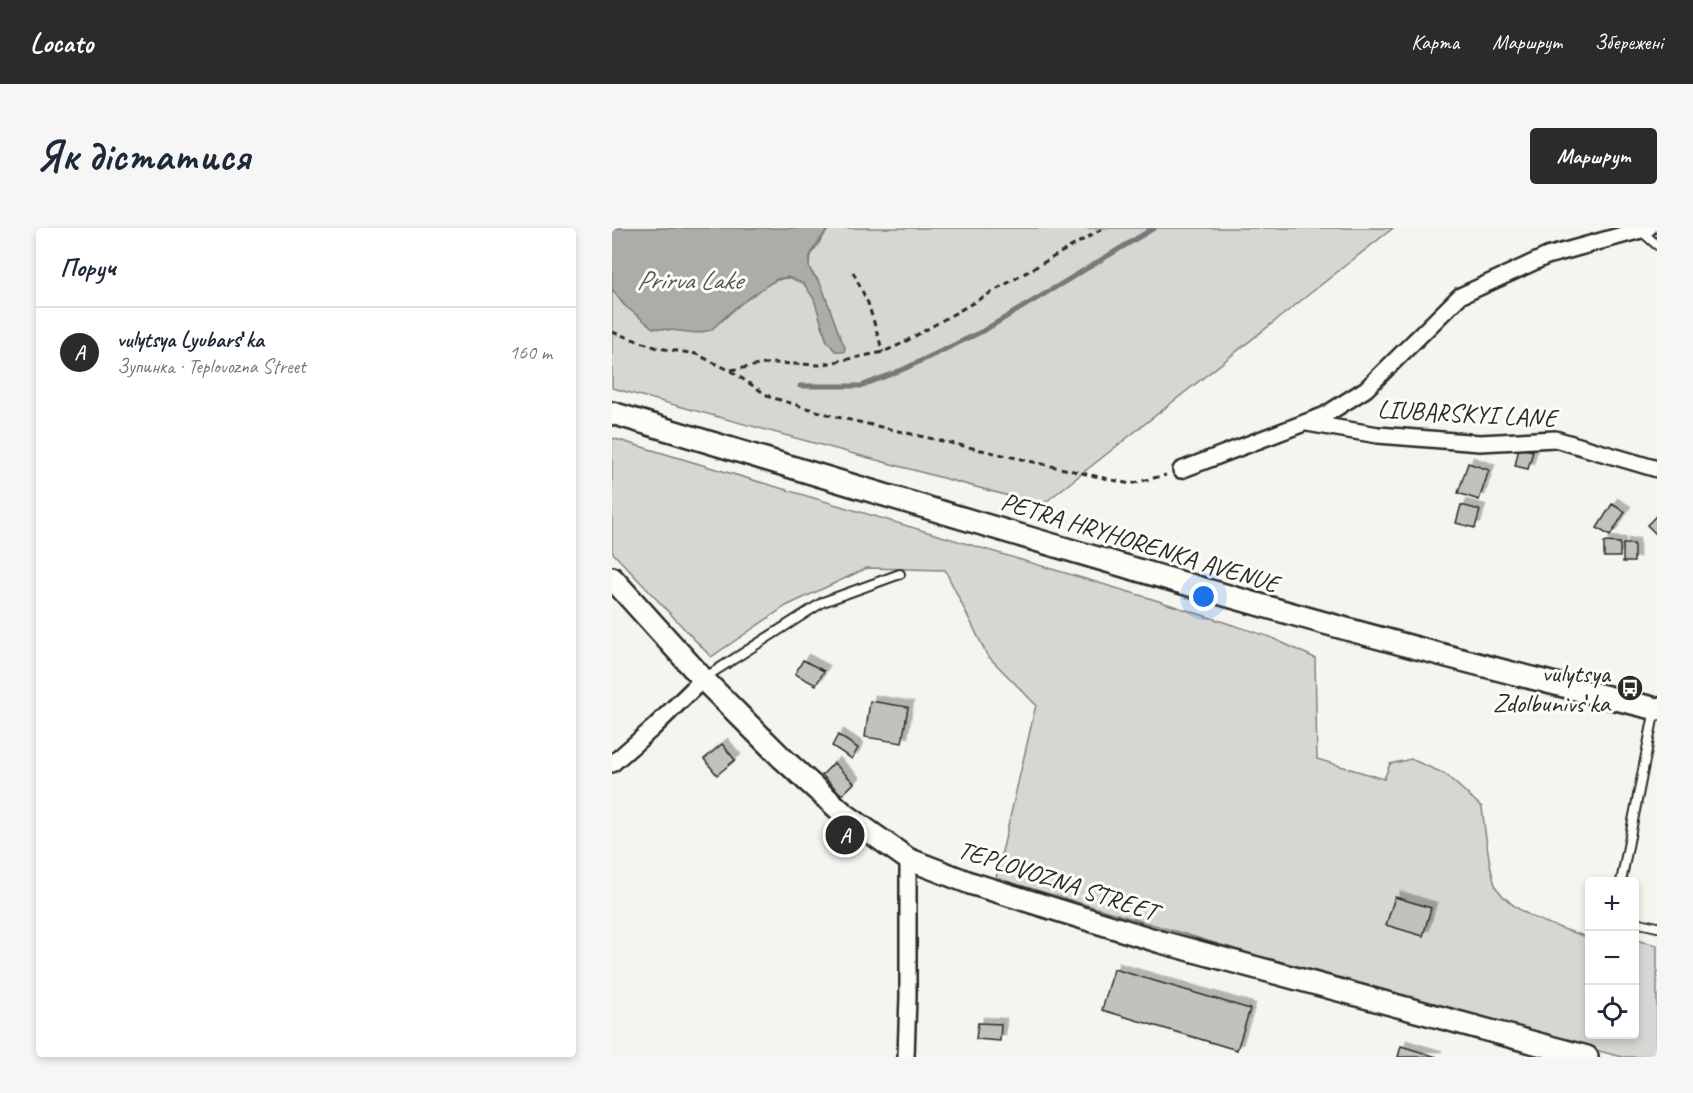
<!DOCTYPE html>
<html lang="uk">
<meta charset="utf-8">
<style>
body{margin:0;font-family:Caveat,sans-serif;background:#f6f6f7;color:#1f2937}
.controls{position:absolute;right:18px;bottom:18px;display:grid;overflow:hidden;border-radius:6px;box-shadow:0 3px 9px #0003}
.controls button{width:54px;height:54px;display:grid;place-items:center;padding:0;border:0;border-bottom:2px solid #e0e1e3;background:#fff;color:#1f2937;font:30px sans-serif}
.you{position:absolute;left:592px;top:369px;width:21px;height:21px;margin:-15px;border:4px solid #fff;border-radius:50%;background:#1a73e8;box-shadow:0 0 0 9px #1a73e833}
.badge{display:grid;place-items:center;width:39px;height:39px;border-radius:50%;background:#2b2b2b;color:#fff;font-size:20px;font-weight:700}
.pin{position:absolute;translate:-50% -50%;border:3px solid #fff;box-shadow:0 2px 6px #0006}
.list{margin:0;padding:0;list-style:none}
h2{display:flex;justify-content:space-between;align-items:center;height:78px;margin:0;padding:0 24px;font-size:26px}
h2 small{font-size:20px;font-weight:400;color:#747a83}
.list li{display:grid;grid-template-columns:39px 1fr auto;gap:18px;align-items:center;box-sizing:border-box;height:90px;padding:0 24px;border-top:2px solid #e0e1e3}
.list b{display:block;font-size:22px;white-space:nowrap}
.list p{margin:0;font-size:20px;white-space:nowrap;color:#747a83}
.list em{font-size:20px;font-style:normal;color:#747a83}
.icon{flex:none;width:33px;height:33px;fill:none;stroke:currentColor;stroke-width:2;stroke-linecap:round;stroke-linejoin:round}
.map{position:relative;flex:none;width:1045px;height:829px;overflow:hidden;border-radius:6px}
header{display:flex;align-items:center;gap:36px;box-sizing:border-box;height:84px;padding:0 30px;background:#2b2b2b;color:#fff}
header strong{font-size:28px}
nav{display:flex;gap:33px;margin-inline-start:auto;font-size:21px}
.intro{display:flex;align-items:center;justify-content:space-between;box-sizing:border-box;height:144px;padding:0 36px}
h1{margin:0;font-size:42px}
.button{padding:15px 27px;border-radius:6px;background:#2b2b2b;color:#fff;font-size:21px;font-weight:700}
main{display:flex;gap:36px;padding:0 36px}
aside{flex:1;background:#fff;border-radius:6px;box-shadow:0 3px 9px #0003}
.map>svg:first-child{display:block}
.green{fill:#d7d6d2;stroke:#81807e;stroke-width:1.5}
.water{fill:#adaca9;stroke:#797877;stroke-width:1.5}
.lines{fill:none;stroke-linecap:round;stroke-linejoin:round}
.stream{stroke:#797877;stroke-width:5}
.building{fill:#c2c1be;stroke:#2b2b2b;stroke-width:1.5;filter:url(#shadow)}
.service-casing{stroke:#2b2b2b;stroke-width:12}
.minor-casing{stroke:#2b2b2b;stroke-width:20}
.secondary-casing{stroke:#2b2b2b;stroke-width:26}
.path{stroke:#2b2b2b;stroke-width:3;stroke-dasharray:6 4.5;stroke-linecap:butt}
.service{stroke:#fdfcf7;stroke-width:8}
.minor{stroke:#fdfcf7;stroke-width:15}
.secondary{stroke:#fdfcf7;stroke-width:21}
.labels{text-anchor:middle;stroke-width:6;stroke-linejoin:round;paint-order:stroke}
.street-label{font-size:26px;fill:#2b2b2b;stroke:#fdfcf7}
.poi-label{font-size:26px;fill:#2b2b2b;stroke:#fdfcf7;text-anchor:end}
.water-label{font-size:27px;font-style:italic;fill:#585857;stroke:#fdfcf7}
</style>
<header>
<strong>Locato</strong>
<nav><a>Карта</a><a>Маршрут</a><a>Збережені</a></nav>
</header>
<div class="intro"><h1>Як дістатися</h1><a class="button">Маршрут</a></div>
<main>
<aside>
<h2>Поруч<small></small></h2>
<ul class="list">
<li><span class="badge">A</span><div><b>vulytsya Lyubarsʹka</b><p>Зупинка · Teplovozna Street</p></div><em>160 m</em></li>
</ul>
</aside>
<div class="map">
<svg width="1045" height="829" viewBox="0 0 1045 829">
<defs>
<filter id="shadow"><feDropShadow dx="5.5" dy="-5.5" stdDeviation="0" flood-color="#0004"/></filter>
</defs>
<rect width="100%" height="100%" fill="#f5f4ef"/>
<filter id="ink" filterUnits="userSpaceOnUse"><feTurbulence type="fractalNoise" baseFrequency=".0167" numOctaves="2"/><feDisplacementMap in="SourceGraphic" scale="12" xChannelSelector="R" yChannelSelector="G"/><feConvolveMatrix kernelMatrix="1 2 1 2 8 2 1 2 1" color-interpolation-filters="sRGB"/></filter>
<g filter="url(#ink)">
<path class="green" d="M217,0H781L430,277L0,160V61L12,77L110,93C126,77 171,34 193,56C207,70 208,95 215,113L226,104L207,53L197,41V34L200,25Z
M0,210L534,369L658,409L703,430L705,531L772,551L778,536L799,531L833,546L870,579C872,595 878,650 885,661C907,690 945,698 977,710L978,806H1023V712L1045,717V829H1010L815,778L384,650L424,477L375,427L333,342L255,340L174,378L99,429L0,324Z"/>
<path class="water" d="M0,0H217C209,10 196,24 197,37C197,45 206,50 209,57C218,78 223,99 233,119L232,124L223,123L215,113L202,71L192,56L176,49L165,51L154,58L123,80L99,102L85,105L41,100L12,77L0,61Z"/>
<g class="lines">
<path class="stream" d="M188,158H249L292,141L371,103L542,0"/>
</g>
<path class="building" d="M907,220L921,223L916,241L903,238Z
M856,235L877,242L867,272L846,265Z
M1000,276L1013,284L998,308L985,300Z
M849,277L868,282L863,300L844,295Z
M1045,287V307L1035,297Z
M992,314L1008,315V329H992Z
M1011,316H1022V334H1011Z
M191,432L212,443L204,457L183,446Z
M258,473L296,479L290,515L253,509Z
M226,507L246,520L240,531L220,518Z
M110,516L123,532L105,547L92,531Z
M222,535L242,555L230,567L210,547Z
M783,669L819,680L811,708L774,697Z
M502,741L638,781L625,822L490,782Z
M366,795L389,796L388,813L364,811Z
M789,818L825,829H786Z"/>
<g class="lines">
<defs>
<path id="service" d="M1029,3L1045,17
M92,450L211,374L288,346
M1009,654L1043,481
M1023,694L1045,699"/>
<path id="minor" d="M695,195L766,207L868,215L943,211L1045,241
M569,242L713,187L754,161L848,68L935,28L1036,0
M0,536L41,500L91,451
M294,829L296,768V631"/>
<path id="secondary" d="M0,185C347,289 693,397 1045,481
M0,350L91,451L170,530L231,585L296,631L358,655L549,714L975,829"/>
</defs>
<use href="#service" class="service-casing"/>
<use href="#minor" class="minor-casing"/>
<use href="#secondary" class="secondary-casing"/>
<path class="path" d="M241,44L256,75L271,124
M0,104L46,120L84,126L117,142L158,169L225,189L518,256L554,247
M119,142L159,135L208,137L271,124L289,116L492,0"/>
<use href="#service" class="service"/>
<use href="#minor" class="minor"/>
<use href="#secondary" class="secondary"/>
</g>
</g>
<defs>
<symbol id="bus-disc" viewBox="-11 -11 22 22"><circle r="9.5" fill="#2b2b2b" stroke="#fdfcf7"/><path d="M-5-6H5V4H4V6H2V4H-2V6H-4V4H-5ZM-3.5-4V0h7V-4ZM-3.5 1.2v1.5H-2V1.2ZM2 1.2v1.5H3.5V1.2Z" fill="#fff"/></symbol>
</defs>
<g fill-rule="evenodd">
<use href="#bus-disc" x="1003" y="445" width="30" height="30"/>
</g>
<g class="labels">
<g class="street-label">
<text transform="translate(855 185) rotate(3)" y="9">LIUBARSKYI LANE</text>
<text transform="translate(528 314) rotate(17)" y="9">PETRA HRYHORENKA AVENUE</text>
<text transform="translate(446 652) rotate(18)" y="9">TEPLOVOZNA STREET</text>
</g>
<g class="poi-label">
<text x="998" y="454">vulytsya<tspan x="998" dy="30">Zdolbunivsʹka</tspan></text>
</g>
<g class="water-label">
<text x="77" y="61">Prirva Lake</text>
</g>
</g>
</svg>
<div class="controls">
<button>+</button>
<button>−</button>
<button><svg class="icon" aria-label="locate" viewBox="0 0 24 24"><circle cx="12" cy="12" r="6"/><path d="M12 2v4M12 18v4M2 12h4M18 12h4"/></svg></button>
</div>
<div class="you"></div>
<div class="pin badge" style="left:233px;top:607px">A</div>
</div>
</main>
